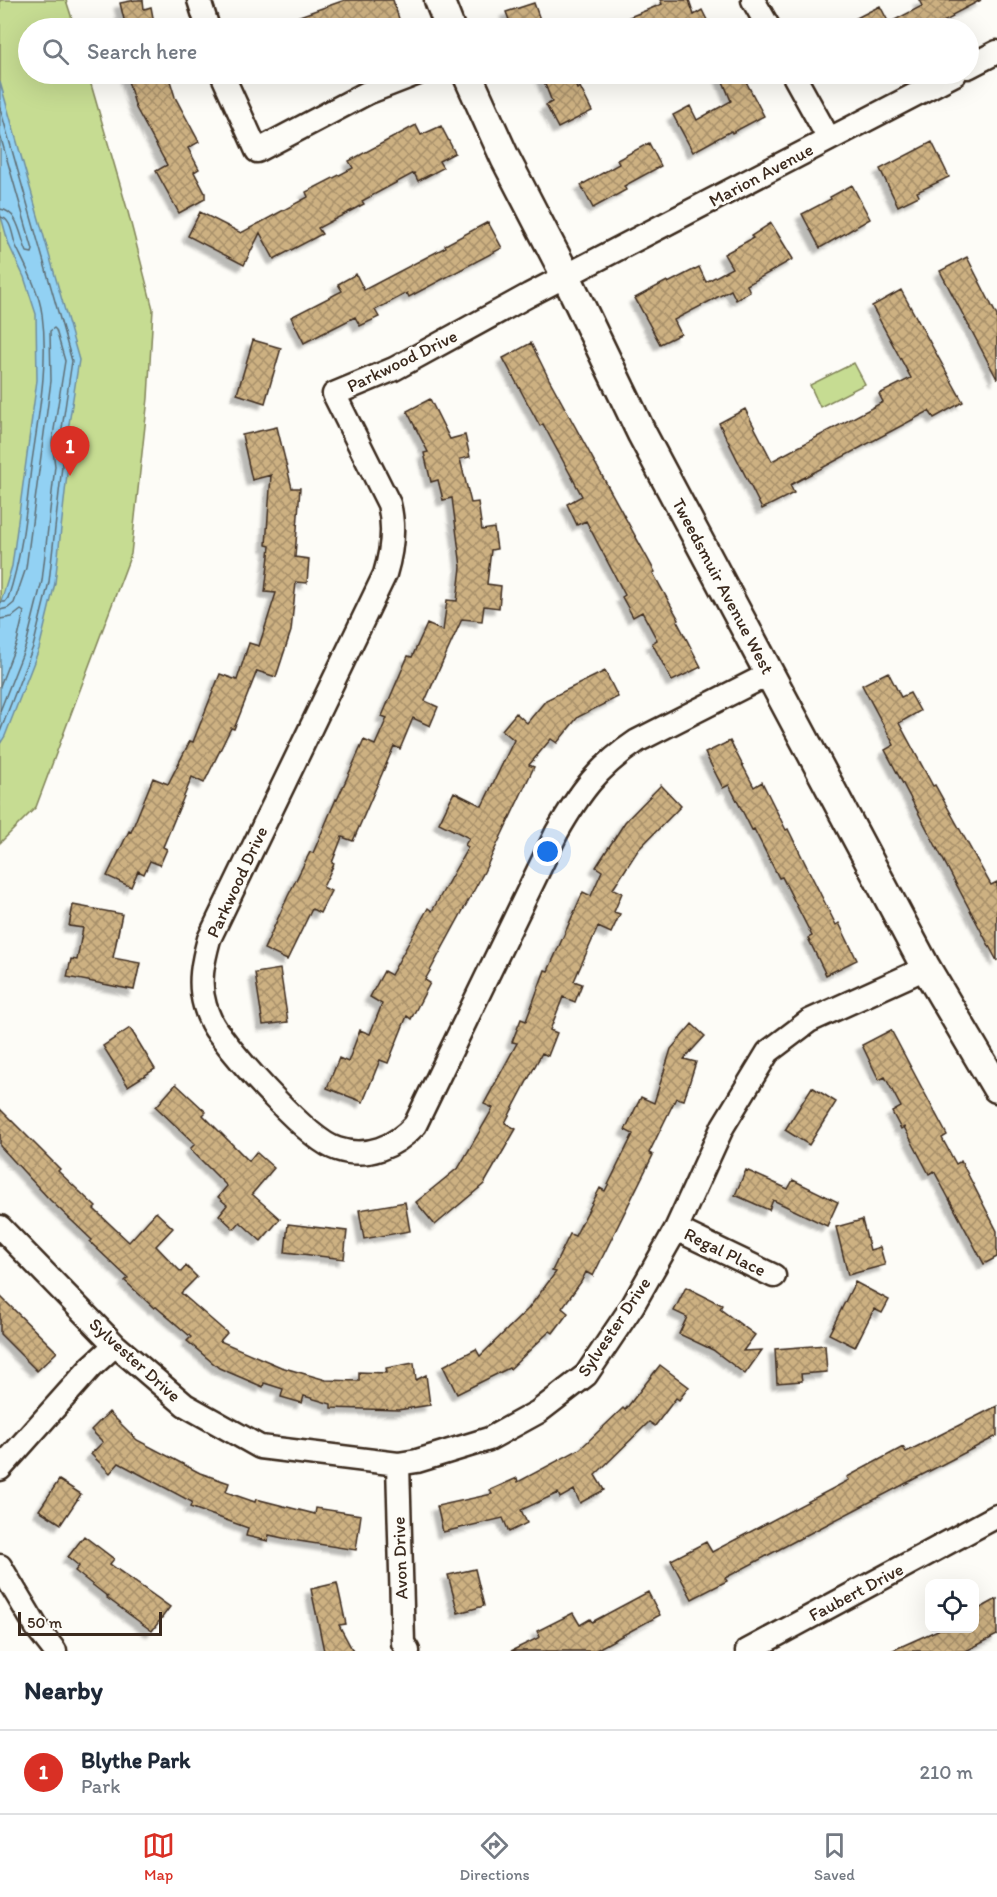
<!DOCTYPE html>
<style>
body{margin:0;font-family:Itim,sans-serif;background:#f2f2f3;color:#1f2937}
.controls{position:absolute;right:18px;bottom:18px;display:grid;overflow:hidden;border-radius:12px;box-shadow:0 6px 24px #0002}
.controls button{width:54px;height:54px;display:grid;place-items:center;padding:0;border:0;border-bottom:2px solid #e0e1e3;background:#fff;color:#1f2937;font:30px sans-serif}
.scale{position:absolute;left:18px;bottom:15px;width:144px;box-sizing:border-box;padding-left:6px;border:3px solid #3b2a1e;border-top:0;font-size:16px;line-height:21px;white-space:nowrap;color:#3b2a1e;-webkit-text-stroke:4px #fdfcf7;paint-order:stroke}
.you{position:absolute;left:548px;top:852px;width:21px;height:21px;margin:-15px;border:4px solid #fff;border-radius:50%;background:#1a73e8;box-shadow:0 0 0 9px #1a73e833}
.badge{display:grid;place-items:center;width:39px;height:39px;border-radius:50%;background:#d93025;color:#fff;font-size:20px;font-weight:700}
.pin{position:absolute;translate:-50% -50px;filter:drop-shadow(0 2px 3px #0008)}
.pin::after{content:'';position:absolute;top:32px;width:21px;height:18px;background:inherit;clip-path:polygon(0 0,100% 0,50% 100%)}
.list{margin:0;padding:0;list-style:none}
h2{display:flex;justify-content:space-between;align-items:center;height:78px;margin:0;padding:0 24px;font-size:26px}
h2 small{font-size:20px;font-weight:400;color:#747a83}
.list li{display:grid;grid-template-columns:39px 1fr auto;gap:18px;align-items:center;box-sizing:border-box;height:84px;padding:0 24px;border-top:2px solid #e0e1e3}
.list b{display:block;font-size:22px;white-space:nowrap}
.list p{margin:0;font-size:20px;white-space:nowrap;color:#747a83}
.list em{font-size:20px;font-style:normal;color:#747a83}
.icon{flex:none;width:33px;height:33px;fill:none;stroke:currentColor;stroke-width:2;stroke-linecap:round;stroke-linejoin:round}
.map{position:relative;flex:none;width:997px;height:1651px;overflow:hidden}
.search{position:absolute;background:#fff;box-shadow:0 6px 24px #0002;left:18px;right:18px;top:18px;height:66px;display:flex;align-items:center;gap:15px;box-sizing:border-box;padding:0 21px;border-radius:33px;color:#747a83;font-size:22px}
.sheet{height:162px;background:#fff}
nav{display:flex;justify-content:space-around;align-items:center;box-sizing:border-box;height:84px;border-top:2px solid #e0e1e3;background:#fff;font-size:16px;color:#747a83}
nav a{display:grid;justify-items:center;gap:3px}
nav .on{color:#d93025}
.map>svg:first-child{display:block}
.green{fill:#c6dc92;stroke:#808358;stroke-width:1.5}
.water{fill:#92d1f3;stroke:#6f8e9e;stroke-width:1.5}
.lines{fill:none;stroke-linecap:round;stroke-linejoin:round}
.shore{stroke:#5e6d73;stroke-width:1.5}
.building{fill:url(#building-cross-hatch);stroke:#3b2a1e;stroke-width:1.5;filter:url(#shadow)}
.minor-casing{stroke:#3b2a1e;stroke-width:27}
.tertiary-casing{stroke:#3b2a1e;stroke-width:33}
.minor{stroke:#fdfcf7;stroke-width:22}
.tertiary{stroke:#fdfcf7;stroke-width:28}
.labels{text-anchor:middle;stroke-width:6;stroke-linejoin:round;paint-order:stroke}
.street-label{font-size:18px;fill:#3b2a1e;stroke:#fdfcf7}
</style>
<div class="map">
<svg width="997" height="1651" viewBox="0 0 997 1651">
<defs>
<pattern id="building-cross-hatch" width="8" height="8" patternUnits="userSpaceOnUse" patternTransform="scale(1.5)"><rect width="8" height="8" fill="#cdb182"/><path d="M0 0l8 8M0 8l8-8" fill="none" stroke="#a8906a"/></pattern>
<filter id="shadow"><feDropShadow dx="-5.5" dy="5.5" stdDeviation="1.5" flood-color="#0004"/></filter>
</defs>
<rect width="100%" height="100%" fill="#fdfcf7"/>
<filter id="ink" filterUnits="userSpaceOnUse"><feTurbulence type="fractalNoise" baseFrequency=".0167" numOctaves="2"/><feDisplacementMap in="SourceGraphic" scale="12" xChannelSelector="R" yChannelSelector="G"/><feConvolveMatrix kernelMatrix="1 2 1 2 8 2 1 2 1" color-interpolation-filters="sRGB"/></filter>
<g filter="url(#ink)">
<path class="green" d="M0,0H66L75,28H28V74H88L128,212L153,309L148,398L131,554L36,807L0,843Z
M854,363L865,384L820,407L810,385Z"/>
<path class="water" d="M0,82L79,360L66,443L68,465L55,583L39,649L5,736L0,744V605L12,566L37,380L36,314L24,277L9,245L0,213Z"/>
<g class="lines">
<path class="shore" d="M0,108L72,361L60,442L62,466L49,582L33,647L0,732
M0,135L33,250L32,253L27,252C20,237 19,211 0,209
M0,217C12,218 12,237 16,246C26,267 39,291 42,314C49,365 38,418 31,468C26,512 22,556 8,598L5,602H0
M0,610L8,608L14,603L26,568L51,381L50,331L54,328L56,330L65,361L52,442L55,466L42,581L26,645L0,711
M0,619L12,617L21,610L24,612L17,642L0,686"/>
</g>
<path class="building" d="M135,0H143L144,9L151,7L155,28H126L120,3Z
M345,0H393L401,25L392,28H271V26Z
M660,0H689L694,15L702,10L711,28H602L662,4Z
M919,0H981L952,15L953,17L932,28H837L880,6L889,23L922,6Z
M534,3L543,28H512L506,12Z
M126,74H168L175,97L199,142L188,148L199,169L194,172L205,193V199L179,213L156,171L167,165L136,108Z
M541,74H571L577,89L580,87L592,111L558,128L546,105L552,102Z
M720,74H742L764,116L732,133L731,131L693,152L673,115L690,106L697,120L731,101Z
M416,125L421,135L441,126L455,153L439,161L443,168L418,181L414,173L362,201L364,204L318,228L322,234L274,259L260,233L244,265L188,236L200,212L241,233L308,197L306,192L353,168L349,161Z
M932,142L949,177L917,192L919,196L898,206L880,169Z
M649,143L661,166L624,186L626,190L593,208L581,185L619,164L617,160Z
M852,185L870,219L820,248L802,214L831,199L830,197Z
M488,222L502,248L409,297L407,293L375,310L379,317L360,326L355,317L304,343L291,317L342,291L338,284L356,274L364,290L446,247L445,245Z
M771,223L793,259L747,285L750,292L736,300L731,290L674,320L681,334L660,344L635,298L667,281L668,283L699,267L706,282L732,268L724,254L753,238L751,236Z
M967,257L997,316V379L940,271Z
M901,290L963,402L934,418L929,411L790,485L794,493L762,509L719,423L745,409L772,461L883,402L879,394L911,378L872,306Z
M253,340L281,348L265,403L237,394Z
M531,343L549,379L655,572L653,573L679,620L677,621L701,667L672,681L652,643L657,640L642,612L633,617L622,597L625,595L586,521L577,525L567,504L582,496L543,424L540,426L503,358Z
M430,399L450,439L465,435L470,457L460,459L471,503L478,502L482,530L494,528L497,549L491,550L487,584L501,586L499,608L484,606L482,621L462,619L425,701L438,707L430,726L413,718L400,749L394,746L353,841L342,837L332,863L334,864L323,887L331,891L320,913L312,909L287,960L264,949L288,896L310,852L313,853L336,799L337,800L364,740L375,745L387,718L382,716L408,656L412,657L427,624L443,631L447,600L457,601L461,567L452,498L443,500L438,480L431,482L424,453L428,452L407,411Z
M277,427L292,488H300L295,557L309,559L307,583L296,582L291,631L276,677L257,671L234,729L231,728L204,783L192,777L163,847L167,849L160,865L150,861L144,874L138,871L131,887L107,876L129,831L131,832L153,778L168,784L190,741L193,742L220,674L237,680L249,643L259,646L276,593L265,592L270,546L266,545L271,475L252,480L242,435Z
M605,671L618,697L578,717L557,743L551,739L529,765L534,767L484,872L425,980L430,983L411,1019L407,1016L388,1063L380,1060L363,1102L327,1088L339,1058L348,1062L360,1030L370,1034L382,1004L370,997L384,971L391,975L428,908L432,911L468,847L465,845L469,838L439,823L454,792L482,806L514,740L502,730L516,713L527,723L546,700Z
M888,672L901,697L910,693L920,711L899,723L933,786L935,785L991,885L997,882V961L885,750L894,745L862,685Z
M730,741L754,787L762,782L786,830L788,829L836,925L839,923L857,960L826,975L808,938L812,936L782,877L779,878L754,829L752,830L729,785L723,788L705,753Z
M661,785L681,806L638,850L613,889L622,893L614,912L620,914L611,933L598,927L574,981L582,984L575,1002L563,997L550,1030L557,1033L548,1056L542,1053L505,1123L516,1129L484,1184L435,1225L416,1202L459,1167L493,1108L484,1104L517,1043L512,1042L521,1019L526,1021L545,970L548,971L583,892L591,896L602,871L596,867L625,822Z
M73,905L122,914L113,958L140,963L134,990L67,977L71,959L77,960L83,928L69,926Z
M280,969L288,1022L263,1025L255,973Z
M692,1024L705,1036L684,1059L696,1062L684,1100L676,1098L649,1153L653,1155L593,1276L586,1272L581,1282L562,1308L568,1313L553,1333L550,1331L510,1369L509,1368L457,1394L443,1366L476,1349L480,1356L528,1309L556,1272L552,1271L570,1234L575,1236L600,1188L605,1191L633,1134L625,1130L641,1097L654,1103L671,1049Z
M130,1028L155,1069L128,1086L103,1046Z
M891,1030L947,1135L942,1138L956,1164L961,1161L997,1231V1257L984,1264L934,1171L929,1174L904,1127L901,1129L892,1112L901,1107L885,1077L879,1080L862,1045Z
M176,1084L206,1112L203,1115L249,1161L256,1152L274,1168L252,1194L280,1219L261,1241L240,1222L234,1229L219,1215L227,1205L218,1197L227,1186L190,1149L195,1144L156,1107Z
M812,1087L836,1102L809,1145L785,1130Z
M0,1109L60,1169L58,1171L96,1207L94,1209L129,1242L156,1212L173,1228L156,1246L181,1272L186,1266L197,1277L181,1293L227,1333L220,1341L281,1367L326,1380L359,1381V1372L387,1373L386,1368L414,1363L416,1380L426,1375L430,1405L398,1410L331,1408V1404L304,1396L302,1403L281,1397L283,1389L264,1383L263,1387L219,1368L187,1341L191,1337L156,1307L154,1308L125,1281L128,1278L90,1242L92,1240L50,1200L0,1146Z
M746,1170L788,1189L793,1180L838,1202L827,1226L773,1200L769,1210L735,1195Z
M405,1202L410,1231L364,1239L359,1210Z
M862,1220L870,1250L880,1247L885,1265L848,1275L836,1227Z
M288,1224L347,1231L344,1259L285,1252Z
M855,1282L889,1300L882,1313L874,1309L855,1347L829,1334Z
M686,1287L722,1305L720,1309L755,1335L743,1351L762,1350L745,1374L713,1350L679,1334L687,1317L674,1311Z
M0,1296L57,1352L37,1371L0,1334Z
M825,1345L827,1372L801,1374L802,1381L777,1383L775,1349Z
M660,1365L689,1387L679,1400L676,1398L655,1426L649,1422L595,1475L604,1490L580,1503L574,1490L560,1498L558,1493L521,1510L527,1523L509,1532L503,1518L443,1532L437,1506L492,1494L490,1490L517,1478L518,1482L580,1449L623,1408L625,1410Z
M997,1406V1436L793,1542L725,1578L727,1581L692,1599L671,1560L706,1542L712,1552L849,1480L847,1477L903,1447L906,1452Z
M109,1412L137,1440L200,1473L229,1483L226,1492L255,1502L256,1499L315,1514L316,1508L361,1515L356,1550L292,1540L269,1535L268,1541L246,1536L248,1528L190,1507L192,1502L119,1463L110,1473L91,1454L103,1442L91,1430Z
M59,1480L81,1494L61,1524L39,1510Z
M84,1536L114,1559L110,1564L170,1607L152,1631L107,1598L108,1597L75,1571L79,1566L68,1557Z
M475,1569L484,1606L458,1613L448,1575Z
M337,1583L346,1624L339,1625L353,1651H324L311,1589Z
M648,1592L660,1615L594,1651H511L540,1637L537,1631L573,1613L580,1625L590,1619L592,1622Z
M997,1599V1635L966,1651H891L940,1629H975V1611Z"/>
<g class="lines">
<defs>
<path id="minor" d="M199,0L208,28
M753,0L769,28
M968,67L997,52
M222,74L257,151L367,93L416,74
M793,74L829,139
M769,674L637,741C598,767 580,792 557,832L415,1125C395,1147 367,1159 337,1149C308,1140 240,1062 220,1035C213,1027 208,1016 205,1006C198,983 203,961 209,939L385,574C392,551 395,528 389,504L334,394L394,369L529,295L955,74
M0,1227L115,1345L185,1405L260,1447L398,1464L417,1461L489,1439L538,1412L586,1375L633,1305L676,1229L723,1126L768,1052L809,1021L926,968
M676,1229L774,1276
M398,1464L403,1643L408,1651
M0,1469L91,1367L115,1345
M0,1566L37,1628L55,1651
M747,1651L997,1516"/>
<path id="tertiary" d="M439,0L450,28
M467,74L505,158L566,276L642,434L926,968L997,1088"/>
</defs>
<use href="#minor" class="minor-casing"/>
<use href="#tertiary" class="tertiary-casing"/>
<use href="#minor" class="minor"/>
<use href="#tertiary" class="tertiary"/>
</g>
</g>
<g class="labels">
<g class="street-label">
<text transform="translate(761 175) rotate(-28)" y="6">Marion Avenue</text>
<text transform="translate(402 361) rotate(-26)" y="6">Parkwood Drive</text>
<text transform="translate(723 586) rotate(62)" y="6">Tweedsmuir Avenue West</text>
<text transform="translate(237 882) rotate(-65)" y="6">Parkwood Drive</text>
<text transform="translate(725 1252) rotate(26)" y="6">Regal Place</text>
<text transform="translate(614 1327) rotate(-56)" y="6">Sylvester Drive</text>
<text transform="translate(135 1360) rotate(42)" y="6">Sylvester Drive</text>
<text transform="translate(400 1558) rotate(-92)" y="6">Avon Drive</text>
<text transform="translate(856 1592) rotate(-28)" y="6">Faubert Drive</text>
</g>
</g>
</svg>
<div class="controls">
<button><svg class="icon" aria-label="locate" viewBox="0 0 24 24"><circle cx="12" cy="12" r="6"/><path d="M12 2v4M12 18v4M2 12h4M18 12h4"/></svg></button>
</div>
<div class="scale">50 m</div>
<div class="you"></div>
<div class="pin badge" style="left:70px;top:476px">1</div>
<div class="search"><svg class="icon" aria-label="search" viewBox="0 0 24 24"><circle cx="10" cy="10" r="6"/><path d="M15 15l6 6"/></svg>Search here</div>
</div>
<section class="sheet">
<h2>Nearby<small></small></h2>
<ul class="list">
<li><span class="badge">1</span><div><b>Blythe Park</b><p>Park</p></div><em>210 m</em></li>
</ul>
</section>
<nav>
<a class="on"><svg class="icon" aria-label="map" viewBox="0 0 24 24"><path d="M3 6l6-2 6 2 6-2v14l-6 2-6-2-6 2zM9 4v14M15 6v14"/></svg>Map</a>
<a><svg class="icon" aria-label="directions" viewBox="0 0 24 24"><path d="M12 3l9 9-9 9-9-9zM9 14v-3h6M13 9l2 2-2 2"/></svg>Directions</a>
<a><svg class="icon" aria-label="saved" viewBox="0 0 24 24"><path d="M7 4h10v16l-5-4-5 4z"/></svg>Saved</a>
</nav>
